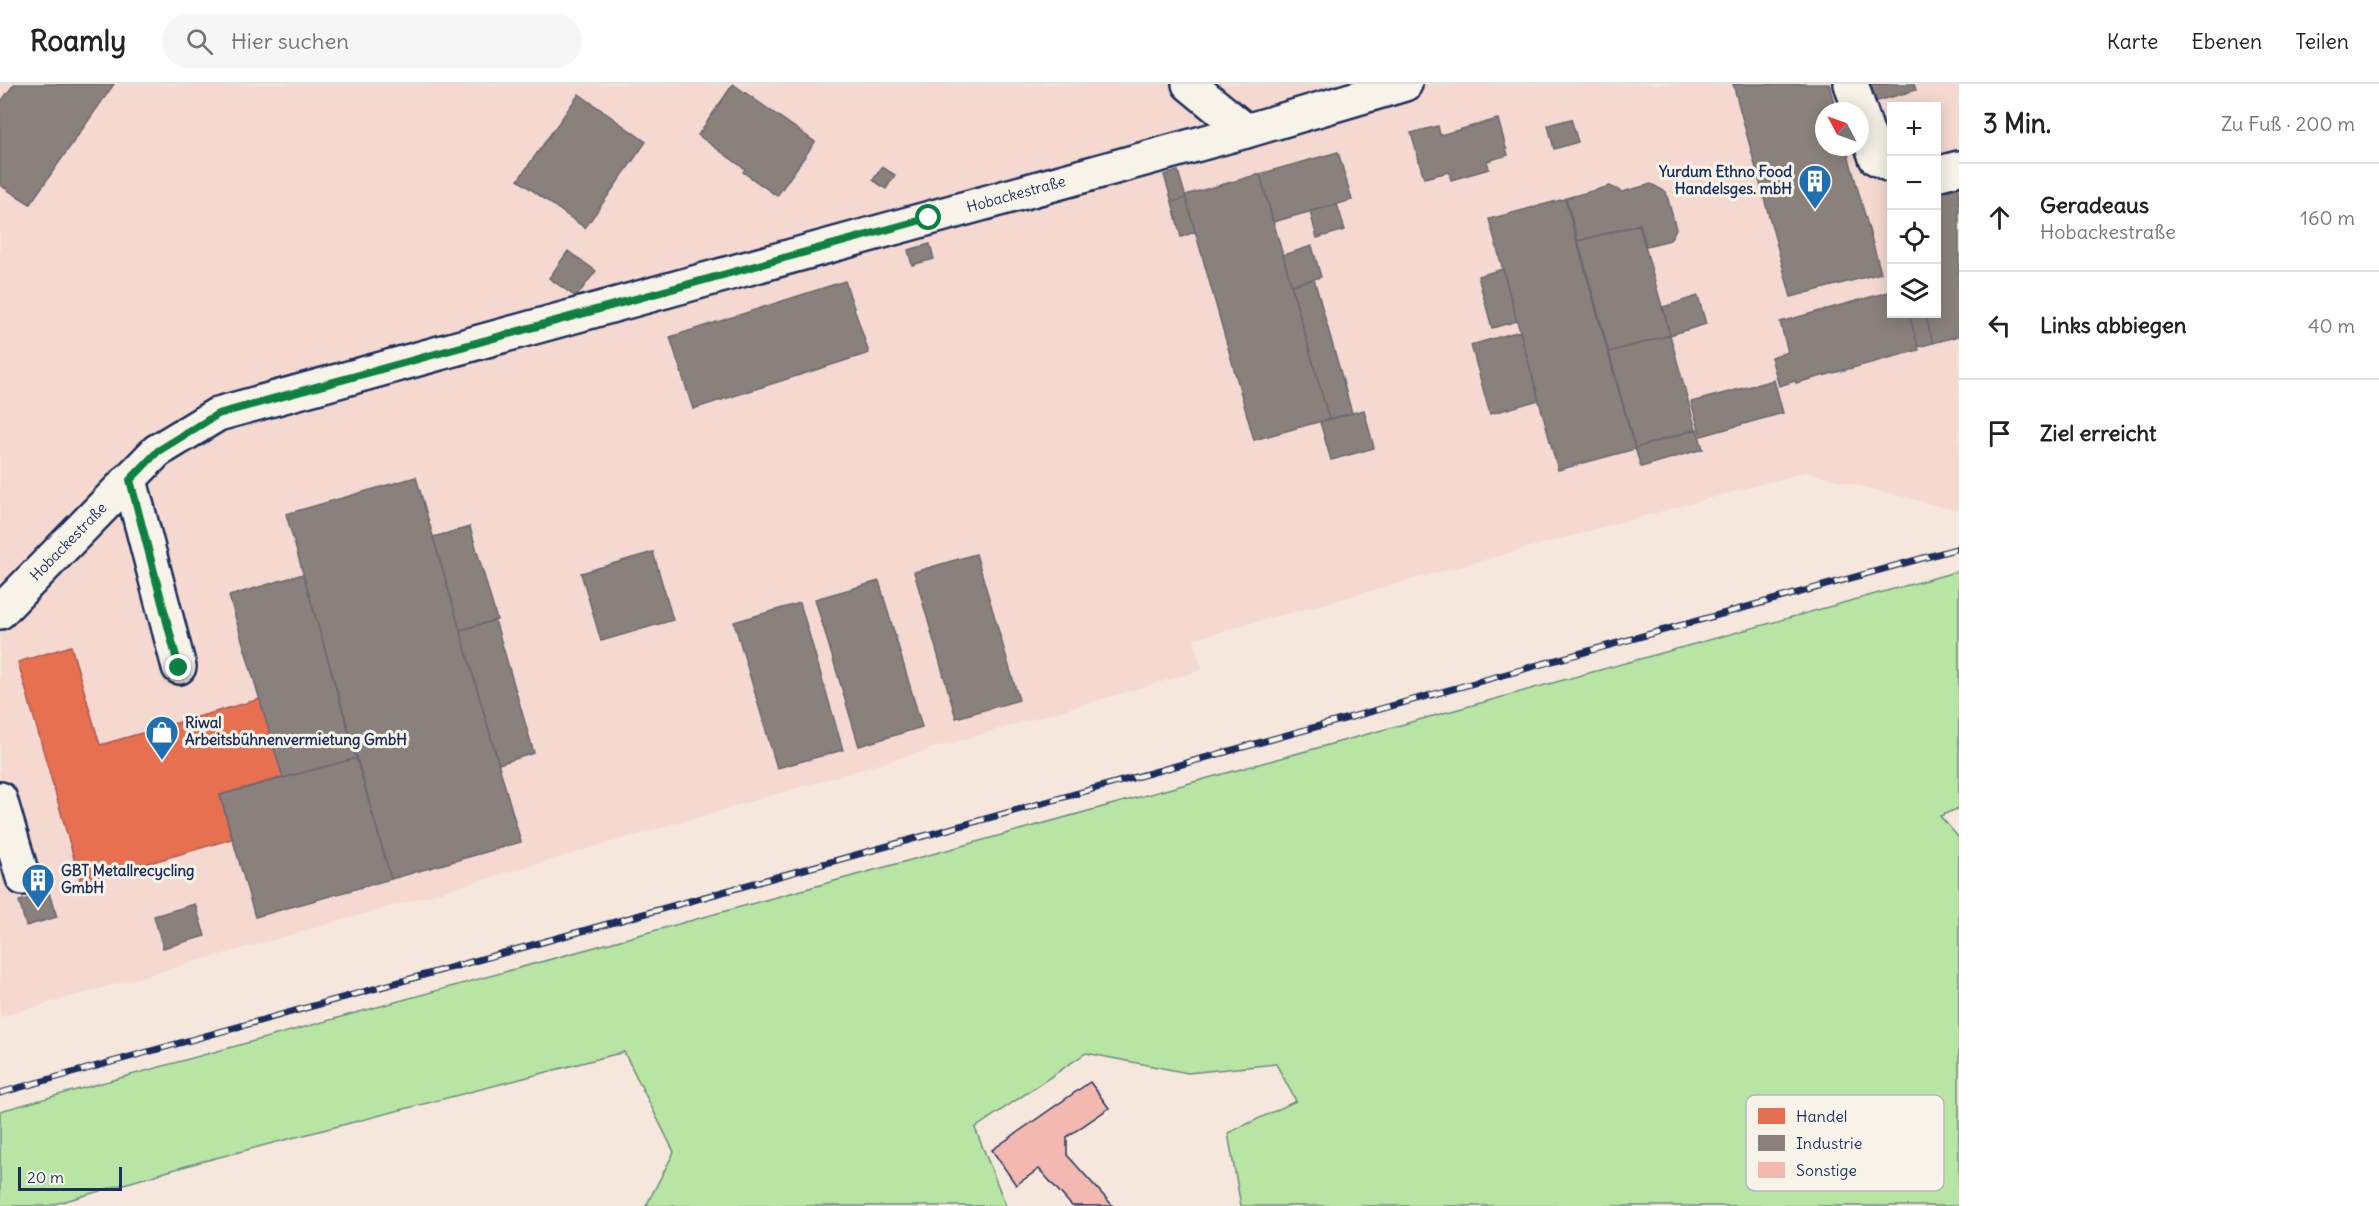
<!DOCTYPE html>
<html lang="de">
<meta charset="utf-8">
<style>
body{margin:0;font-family:Delius,sans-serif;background:#f6f6f6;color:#222}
.controls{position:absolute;right:18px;top:18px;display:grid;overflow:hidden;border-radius:0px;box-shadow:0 3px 15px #0003}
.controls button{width:54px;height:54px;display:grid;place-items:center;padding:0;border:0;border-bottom:2px solid #e0e0e0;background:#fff;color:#222;font:30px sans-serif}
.compass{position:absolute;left:1815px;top:18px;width:54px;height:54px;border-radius:50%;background:#fff;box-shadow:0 3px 15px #0003;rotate:311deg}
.scale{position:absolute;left:18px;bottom:15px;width:104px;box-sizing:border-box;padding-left:6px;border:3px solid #1b2f5e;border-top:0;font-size:16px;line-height:21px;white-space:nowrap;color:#1b2f5e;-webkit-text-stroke:4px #f7f3e8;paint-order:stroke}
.stop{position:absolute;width:18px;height:18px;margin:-14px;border:4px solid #0b8043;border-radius:50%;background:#fff}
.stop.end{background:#0b8043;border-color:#fff;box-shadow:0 2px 6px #0008}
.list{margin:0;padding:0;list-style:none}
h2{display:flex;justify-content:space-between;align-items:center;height:78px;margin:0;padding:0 24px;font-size:26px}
h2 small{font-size:20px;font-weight:400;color:#767676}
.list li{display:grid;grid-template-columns:39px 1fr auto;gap:18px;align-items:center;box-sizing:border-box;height:108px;padding:0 24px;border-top:2px solid #e0e0e0}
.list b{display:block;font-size:22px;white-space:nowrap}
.list p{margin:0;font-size:20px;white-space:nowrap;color:#767676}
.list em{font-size:20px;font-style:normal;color:#767676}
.icon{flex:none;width:33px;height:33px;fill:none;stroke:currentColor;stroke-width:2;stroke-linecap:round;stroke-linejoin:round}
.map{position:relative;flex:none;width:1959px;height:1122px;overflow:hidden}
header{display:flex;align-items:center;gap:36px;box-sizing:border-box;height:84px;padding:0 30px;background:#fff;border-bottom:2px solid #e0e0e0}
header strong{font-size:28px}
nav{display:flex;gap:33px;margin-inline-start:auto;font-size:21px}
.search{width:420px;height:54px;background:#f6f6f6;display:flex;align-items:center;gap:15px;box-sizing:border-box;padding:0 21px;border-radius:33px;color:#767676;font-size:22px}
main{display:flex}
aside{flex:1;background:#fff}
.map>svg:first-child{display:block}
.built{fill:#f5d9d0;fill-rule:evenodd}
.green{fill:#b8e5a3;stroke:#6a8a80;stroke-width:1.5}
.shops{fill:#e76f51;stroke:#aa5c55;stroke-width:1.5}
.industry{fill:#8a817c;stroke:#696873;stroke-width:1.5}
.building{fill:#f3b8b0;stroke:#1b2f5e;stroke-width:1.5}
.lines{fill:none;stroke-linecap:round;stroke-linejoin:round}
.minor-casing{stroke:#1b2f5e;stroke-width:38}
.minor{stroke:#f7f3e8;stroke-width:33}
.rail-casing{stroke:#1b2f5e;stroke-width:7}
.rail{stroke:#f7f3e8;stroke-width:4.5;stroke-dasharray:14;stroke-linecap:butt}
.route{stroke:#0b8043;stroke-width:8}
.labels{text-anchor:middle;stroke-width:6;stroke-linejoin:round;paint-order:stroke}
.poi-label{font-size:15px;font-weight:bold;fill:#1b2f5e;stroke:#f7f3e8;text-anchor:start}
.street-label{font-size:15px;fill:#1b2f5e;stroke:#f7f3e8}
.key{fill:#f7f3e8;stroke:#b5b8bf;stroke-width:1.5}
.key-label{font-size:16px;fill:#1b2f5e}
</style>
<header>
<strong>Roamly</strong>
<div class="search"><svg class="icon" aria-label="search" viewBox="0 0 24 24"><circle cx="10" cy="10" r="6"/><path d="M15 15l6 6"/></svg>Hier suchen</div>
<nav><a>Karte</a><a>Ebenen</a><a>Teilen</a></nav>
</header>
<main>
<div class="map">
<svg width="1959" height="1122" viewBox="0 0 1959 1122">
<rect width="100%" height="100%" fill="#f6e7dd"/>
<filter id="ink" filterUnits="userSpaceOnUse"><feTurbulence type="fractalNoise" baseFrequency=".0167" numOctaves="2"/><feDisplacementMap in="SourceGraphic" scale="12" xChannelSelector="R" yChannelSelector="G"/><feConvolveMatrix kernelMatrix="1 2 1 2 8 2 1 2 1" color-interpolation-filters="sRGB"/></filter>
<g filter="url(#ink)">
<path class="built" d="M0,0H1959V425L1954,426L1806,388L1194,555L1202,586L379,826L0,933ZM1892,22H1936V230H1892ZM1824,27H1860V63H1824Z"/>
<path class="green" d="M1959,487V724L1940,732L1959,754V1122H1241L1228,1049L1296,1017L1276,980L1188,989L1086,969L975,1044L1006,1122H646L674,1068L624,968L200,1078L48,1122H0V1027Z"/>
<path class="shops" d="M71,562L100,661L260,615L283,693L220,711L232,755L81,799L18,578Z"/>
<path class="industry" d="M14,0H114L30,120L0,101V19Z
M733,0L815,58L777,112L743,88L745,85L698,51Z
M1733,0H1829L1836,27H1824V63H1846L1881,189L1791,213Z
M1869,0H1914L1916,6L1874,18Z
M579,10L646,58L585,144L518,96Z
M1498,35L1508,71L1487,77L1489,85L1451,96L1449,88L1424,94L1411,49L1438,42L1440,51Z
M1571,35L1578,58L1554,65L1548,41Z
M1338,68L1352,116L1273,138L1260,90Z
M882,83L895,91L886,105L873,96Z
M1178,87L1186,114L1172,118L1164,91Z
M1959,89V252L1933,259L1925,230H1936V96Z
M1260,90L1329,335L1254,356L1185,111Z
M1651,100L1666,108L1676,145L1670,156L1646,162L1640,140L1578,157L1566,114L1610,102L1622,108Z
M1186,114L1195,148L1181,153L1172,118Z
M1565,115L1635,365L1558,386L1489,135Z
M1337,120L1345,146L1317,154L1310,127Z
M1639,141L1670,251L1609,268L1578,157Z
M930,160L934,175L912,181L908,166Z
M1312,162L1321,193L1291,201L1283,171Z
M568,167L596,187L576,213L549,194Z
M1503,185L1517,237L1492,244L1478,192Z
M1314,195L1352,329L1329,335L1291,201Z
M845,197L869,269L693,325L670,253Z
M1892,207V230H1909L1919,266L1796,299L1795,297L1779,302L1771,273L1788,268L1780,238Z
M1698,212L1706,240L1670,251L1663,223Z
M1909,230H1925L1933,259L1918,263Z
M1520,247L1539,316L1490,330L1471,261Z
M1670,251L1696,346L1635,364L1609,268Z
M1774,296L1783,329L1701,352L1691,318Z
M1364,326L1374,364L1331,376L1320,338Z
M1697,345L1703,365L1641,383L1635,364Z
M416,393L521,758L391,795L286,430Z
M470,443L497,536L460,546L433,453Z
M653,468L673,536L601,557L581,489Z
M976,470L1019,616L956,634L914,488Z
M303,490L357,674L283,694L229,512Z
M879,497L922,643L859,662L815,515Z
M800,519L843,666L777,684L734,538Z
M495,536L534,669L499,680L460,546Z
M357,674L391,795L255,833L220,711Z
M49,809L57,833L26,842L19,817Z
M195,820L205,852L163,864L154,832Z"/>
<path class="building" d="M1090,998L1109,1024L1067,1053V1071L1113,1122H1072L1039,1085L1016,1101L992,1066Z"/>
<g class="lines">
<defs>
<g id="minor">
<path d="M1189,0L1246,47"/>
<path d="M1851,0L1876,74L1892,82"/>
<path d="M1936,90L1959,84"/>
<path d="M130,396L179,583"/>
<path id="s1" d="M0,528L157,367L218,330L1246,47L1405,0"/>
<path d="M0,715L23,794"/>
</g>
</defs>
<use href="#minor" class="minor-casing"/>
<use href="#minor" class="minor"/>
<defs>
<path id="rail" d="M0,1009L1959,464"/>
</defs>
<use href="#rail" class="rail-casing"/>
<use href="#rail" class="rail"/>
</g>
</g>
<g class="lines" filter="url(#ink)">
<path class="route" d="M179,584L130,396L158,367L218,330L929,134"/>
</g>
<defs>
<symbol id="building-pin" viewBox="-11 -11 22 30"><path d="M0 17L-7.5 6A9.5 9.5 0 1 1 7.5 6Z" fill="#1f6fb2" stroke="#f7f3e8"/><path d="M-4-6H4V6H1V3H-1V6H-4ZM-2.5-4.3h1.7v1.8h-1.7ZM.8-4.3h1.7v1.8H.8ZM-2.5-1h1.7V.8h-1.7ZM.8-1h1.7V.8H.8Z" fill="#fff"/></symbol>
<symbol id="shop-pin" viewBox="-11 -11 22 30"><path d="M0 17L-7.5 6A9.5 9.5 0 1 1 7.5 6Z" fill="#1f6fb2" stroke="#f7f3e8"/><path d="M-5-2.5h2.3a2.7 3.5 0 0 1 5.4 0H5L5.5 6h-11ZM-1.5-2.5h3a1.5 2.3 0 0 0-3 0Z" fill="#fff"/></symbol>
</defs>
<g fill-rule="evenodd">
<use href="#building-pin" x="1796" y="78" width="38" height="52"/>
<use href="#shop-pin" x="143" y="629" width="38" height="52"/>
<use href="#building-pin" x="19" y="777" width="38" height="52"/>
</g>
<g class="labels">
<g class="poi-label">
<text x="1792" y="93" text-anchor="end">Yurdum Ethno Food<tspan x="1792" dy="17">Handelsges. mbH</tspan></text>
<text x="185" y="644">Riwal<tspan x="185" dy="17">Arbeitsbühnenvermietung GmbH</tspan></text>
<text x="61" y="792">GBT Metallrecycling<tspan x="61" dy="17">GmbH</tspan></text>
</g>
<g class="street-label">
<text dy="5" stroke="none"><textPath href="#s1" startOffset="1124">Hobackestraße</textPath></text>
<text dy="5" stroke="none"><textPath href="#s1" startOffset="98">Hobackestraße</textPath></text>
</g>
</g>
<rect x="1746" y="1011" width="198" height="96" rx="9" class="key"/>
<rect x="1758" y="1024" width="27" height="16" fill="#e76f51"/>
<rect x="1758" y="1051" width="27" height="16" fill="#8a817c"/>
<rect x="1758" y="1078" width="27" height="16" fill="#f3b8b0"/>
<g class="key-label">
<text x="1796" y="1038">Handel</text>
<text x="1796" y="1065">Industrie</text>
<text x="1796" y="1092">Sonstige</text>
</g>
</svg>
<div class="controls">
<button>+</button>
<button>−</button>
<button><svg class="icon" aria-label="locate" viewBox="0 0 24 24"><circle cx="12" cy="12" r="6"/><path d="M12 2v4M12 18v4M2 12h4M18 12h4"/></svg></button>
<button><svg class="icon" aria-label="layers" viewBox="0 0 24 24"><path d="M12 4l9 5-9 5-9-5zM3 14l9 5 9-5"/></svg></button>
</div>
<svg class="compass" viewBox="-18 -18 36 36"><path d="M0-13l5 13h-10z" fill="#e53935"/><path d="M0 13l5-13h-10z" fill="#767676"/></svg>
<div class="scale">20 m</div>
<div class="stop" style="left:929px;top:134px"></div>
<div class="stop end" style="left:179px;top:584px"></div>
</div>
<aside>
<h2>3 Min.<small>Zu Fuß · 200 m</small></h2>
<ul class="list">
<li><svg class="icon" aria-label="ahead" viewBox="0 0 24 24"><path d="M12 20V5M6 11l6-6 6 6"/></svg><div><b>Geradeaus</b><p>Hobackestraße</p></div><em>160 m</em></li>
<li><svg class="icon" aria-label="left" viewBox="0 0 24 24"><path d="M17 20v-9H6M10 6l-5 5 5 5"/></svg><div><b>Links abbiegen</b></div><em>40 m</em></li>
<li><svg class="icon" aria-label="arrive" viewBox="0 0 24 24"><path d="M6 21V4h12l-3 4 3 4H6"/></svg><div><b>Ziel erreicht</b></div></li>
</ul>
</aside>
</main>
